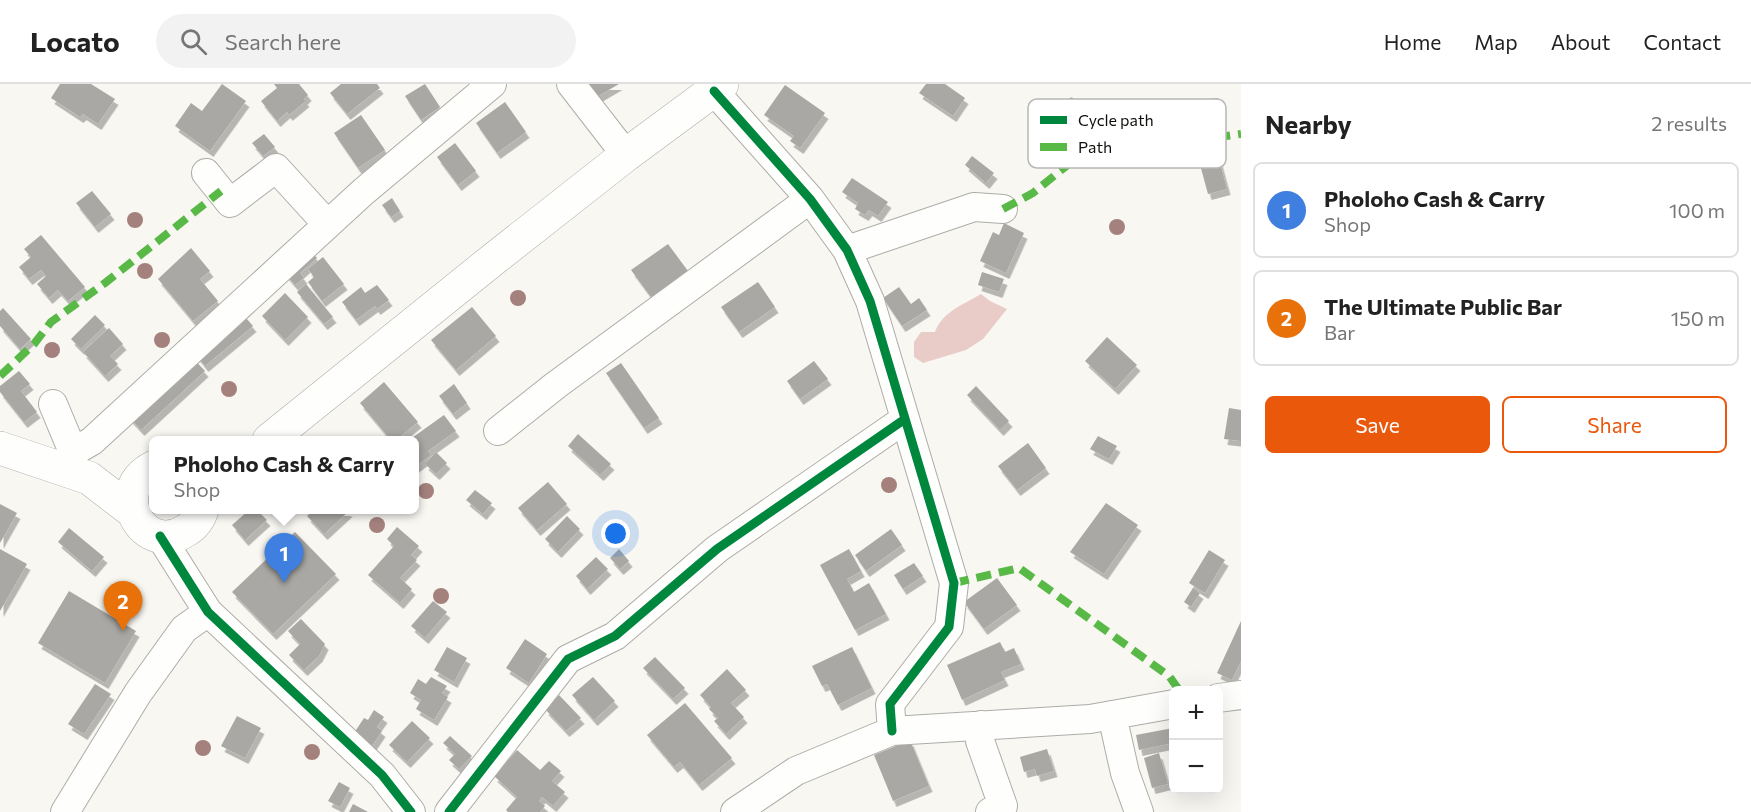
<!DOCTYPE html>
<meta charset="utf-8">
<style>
body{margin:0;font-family:Commissioner,sans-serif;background:#f2f2f2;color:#222}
.controls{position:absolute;right:18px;bottom:18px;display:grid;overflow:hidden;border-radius:9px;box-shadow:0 6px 24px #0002}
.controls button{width:54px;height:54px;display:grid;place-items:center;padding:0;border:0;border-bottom:2px solid #e0e0e0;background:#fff;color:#222;font:30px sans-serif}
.you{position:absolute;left:616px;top:450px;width:21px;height:21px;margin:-15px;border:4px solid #fff;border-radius:50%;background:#1a73e8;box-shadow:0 0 0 9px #1a73e833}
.badge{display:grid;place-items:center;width:39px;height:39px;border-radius:50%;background:#ea580c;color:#fff;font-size:20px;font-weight:700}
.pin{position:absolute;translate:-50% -50px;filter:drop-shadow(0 2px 3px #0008)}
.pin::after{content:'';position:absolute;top:32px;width:21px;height:18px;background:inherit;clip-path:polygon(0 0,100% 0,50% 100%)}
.popup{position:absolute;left:149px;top:352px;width:270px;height:78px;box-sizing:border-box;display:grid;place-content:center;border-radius:9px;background:#fff;filter:drop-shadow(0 2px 4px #0005);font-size:20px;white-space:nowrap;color:#767676}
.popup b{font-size:22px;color:#222}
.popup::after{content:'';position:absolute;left:50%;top:100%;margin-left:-12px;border:12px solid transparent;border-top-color:#fff}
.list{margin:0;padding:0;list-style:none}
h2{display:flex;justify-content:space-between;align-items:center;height:78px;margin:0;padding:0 24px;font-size:26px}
h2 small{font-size:20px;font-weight:400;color:#767676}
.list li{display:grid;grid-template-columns:39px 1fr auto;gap:18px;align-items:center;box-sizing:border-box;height:96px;margin:0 12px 12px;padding:0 12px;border:2px solid #e0e0e0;border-radius:9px}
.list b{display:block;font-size:22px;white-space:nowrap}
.list p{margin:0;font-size:20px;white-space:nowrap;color:#767676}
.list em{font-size:20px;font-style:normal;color:#767676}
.actions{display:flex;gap:12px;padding:18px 24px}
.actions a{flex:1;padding:14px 0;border:2px solid #ea580c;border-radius:9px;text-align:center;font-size:21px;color:#ea580c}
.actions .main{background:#ea580c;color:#fff}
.icon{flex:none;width:33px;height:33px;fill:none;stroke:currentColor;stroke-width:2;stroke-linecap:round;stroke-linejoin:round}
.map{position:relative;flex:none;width:1241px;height:728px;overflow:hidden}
header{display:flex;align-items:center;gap:36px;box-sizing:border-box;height:84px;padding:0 30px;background:#fff;border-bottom:2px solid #e0e0e0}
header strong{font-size:28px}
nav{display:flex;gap:33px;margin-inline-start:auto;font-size:21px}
.search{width:420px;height:54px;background:#f2f2f2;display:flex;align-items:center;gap:15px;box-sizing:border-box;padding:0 21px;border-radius:33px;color:#767676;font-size:22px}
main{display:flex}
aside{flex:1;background:#fff}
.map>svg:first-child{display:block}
.forest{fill:#e9ccc7}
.building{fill:#a9a8a4;filter:url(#shadow)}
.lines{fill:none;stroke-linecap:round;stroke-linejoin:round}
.minor-casing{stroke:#adaca8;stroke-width:30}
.major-casing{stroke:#adaca8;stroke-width:34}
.minor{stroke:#fefefd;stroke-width:28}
.major{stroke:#fefefd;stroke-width:33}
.quiet{stroke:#58b947;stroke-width:8;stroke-dasharray:15 8;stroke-linecap:butt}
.cycleway-casing{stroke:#fff;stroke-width:13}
.cycleway{stroke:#00873e;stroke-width:9}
.tree{fill:#a4817d}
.key{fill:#fff;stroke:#b7b7b6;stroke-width:1.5}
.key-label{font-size:16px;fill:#100f0c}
</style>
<header>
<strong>Locato</strong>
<div class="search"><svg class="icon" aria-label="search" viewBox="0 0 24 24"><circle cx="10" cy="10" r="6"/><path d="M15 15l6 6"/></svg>Search here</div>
<nav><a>Home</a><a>Map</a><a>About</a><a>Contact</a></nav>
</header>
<main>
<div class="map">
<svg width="1241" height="728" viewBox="0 0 1241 728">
<defs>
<filter id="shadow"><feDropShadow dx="3.5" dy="6" stdDeviation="0" flood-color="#0004"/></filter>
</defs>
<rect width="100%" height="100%" fill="#f9f7f2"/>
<path class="forest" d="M981,210L990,217L1007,225L983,255L966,266L923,279L914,273V258L921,248H935C943,227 963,221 981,210Z"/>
<path class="building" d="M60,0H91L115,15L98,40L83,30L80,33L51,14Z
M222,0L246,17L210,67L175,42L191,19L202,27Z
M274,0H299L308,11L304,15L306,17L289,31L287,28L277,37L261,17L277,4Z
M341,0H377L380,4L347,30L330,9Z
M425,0L440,23L421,36L405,12Z
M580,0H619L590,17Z
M926,0H945L965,14L953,32L919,9Z
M785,1L825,29L800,64L790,57L794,52L764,31Z
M1072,13L1089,43L1100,37L1106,49L1081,63L1057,21Z
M1218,14L1221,42L1177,47L1174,18Z
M505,18L526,48L497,69L476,39Z
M361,31L385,66L358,84L334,49Z
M264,50L275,63L263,72L252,59Z
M455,59L476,87L458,101L437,73Z
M1215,61L1227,105L1208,110L1196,66Z
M972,72L994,89L986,99L965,81Z
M852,94L888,118L878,132L869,126L865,131L855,125L858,119L842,108Z
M92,107L111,130L95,143L76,119Z
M392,114L400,127L391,133L382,121Z
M1004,139L1024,149L1006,189L980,177L993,148L999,151Z
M41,151L85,203L68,217L58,206L49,214L37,200L46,192L41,186L29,195L19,183L31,173L24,165Z
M668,160L688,187L651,213L631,186Z
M191,164L210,187L200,195L218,217L193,237L158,195Z
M308,164L317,174L300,189L304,194L295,201L282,186Z
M323,173L344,200L322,217L308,198L314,193L308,185Z
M982,188L1004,195L999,208L978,201Z
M758,198L775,223L739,248L721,223Z
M306,200L333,233L324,240L297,208Z
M377,201L389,216L377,225L375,222L356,236L342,218L361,203L365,209Z
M899,203L911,220L919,214L927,226L902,242L883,214Z
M285,209L308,233L285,256L262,232Z
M472,223L496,252L456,286L431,256Z
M3,224L31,255L20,265L0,242V227Z
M240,227L253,242L205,282L193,267Z
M95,231L105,241L81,265L71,255Z
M109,244L123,260L110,272L118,280L105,292L83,268Z
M1107,253L1137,281L1115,305L1085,277Z
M191,272L205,287L141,346L126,330Z
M814,277L828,295L800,315L787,297Z
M621,279L659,334L644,344L606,289Z
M19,287L30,300L21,307L37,328L24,338L0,308V302Z
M384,298L418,338L396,356H391L360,319Z
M454,300L467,319L453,330L439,312Z
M976,302L1009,337L1000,346L967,311Z
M1229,324L1241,326V357L1224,355Z
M444,331L456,347L428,367L431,371L415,383V356H409Z
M578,350L611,380L600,391L568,362Z
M1098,352L1117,362L1109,375L1090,365Z
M1028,359L1046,384L1017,406L998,382Z
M436,368L447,379L436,390L425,380Z
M548,398L567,420L537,446L518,424Z
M475,406L492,419L483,430L466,416Z
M1106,419L1138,441L1104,490L1070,468Z
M0,420L17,429L0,459Z
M249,426H257L267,436L245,456L232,441Z
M314,426H347L349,427L324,450L307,432Z
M567,432L580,445L558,468L545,455Z
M397,443L419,462L411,471L417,476L400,494L412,505L400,519L368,491L394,462L387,455Z
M69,444L104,473L92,487L58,458Z
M891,445L902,461L866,487L855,471Z
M295,448L336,490L273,550L232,508Z
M0,465L27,480L0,527Z
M619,465L629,477L620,485L610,474Z
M849,465L861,487L847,495L854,508L869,499L886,530L855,546L820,481Z
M1209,466L1225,476L1205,509L1189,499Z
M596,473L608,485L587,505L576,492Z
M914,479L923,492L903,505L894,491Z
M997,494L1017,521L984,545L964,518Z
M1193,504L1200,509L1191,523L1184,518Z
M69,507L136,547L105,599L38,559Z
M433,517L447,528L425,554L411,542Z
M301,535L325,560L319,572L304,586L289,571L300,560L288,547Z
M1241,537V577L1232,596L1217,589Z
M525,555L547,570L529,599L506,584Z
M1000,558L1005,568L1014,564L1021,580L1001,588L1005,596L962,616L947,581Z
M447,563L467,574L454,598L434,586Z
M852,563L872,604L838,621L827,600L822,602L812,582Z
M655,573L685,604L673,615L643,584Z
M727,585L746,606L731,619L744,633L726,650L714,637L718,634L709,625L711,623L700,611Z
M431,593L447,602L442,609L448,613L434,636L416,625L421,616L410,609L418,595L426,600Z
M593,593L615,617L594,636L572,611Z
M95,600L111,610L84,650L68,640Z
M559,611L581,634L566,647L545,625Z
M685,619L732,674L699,701L680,678L674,683L647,651Z
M374,626L384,633L377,643L382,647L372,662L354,649L364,634L368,636Z
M237,632L261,644L245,674L221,662Z
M412,637L430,654L407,678L389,661Z
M1173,644V659L1139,666L1136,651Z
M450,652L472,672L459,685L449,676L455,670L443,659Z
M910,656L929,702L893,717L874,671Z
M1047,665L1054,687L1037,692L1035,685L1024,688L1020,673Z
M517,666L540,686L549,677L561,687L552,697L565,708L553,722L542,713L539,717L545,722L540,728H508L506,726L517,713L494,692Z
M1159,669L1168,700L1152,704L1144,674Z
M339,698L350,704L340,723L328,717Z
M353,720L368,728H349Z"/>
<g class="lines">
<defs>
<path id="minor" d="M571,0L626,71
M714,7L810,115L847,166L870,217L954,499L949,543L890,620L892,647
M206,89L230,119L276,84L327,140
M847,166L974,123L1003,125
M53,320L73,368L69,386
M498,347L556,301L810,115
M73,368L92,357L363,108L492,0
M160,452L208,528L382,691L411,728
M1218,614L1241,611
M1112,631L1125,689L1139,728
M981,641L980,657L1003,722L990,728
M65,728L138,609L184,545L208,528
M449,728L568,575L615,552L717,465L905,335
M735,728L796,687L892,647L1090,635L1174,620"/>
<path id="major" d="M269,356L495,174L626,71L722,0
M0,364L89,394L132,427
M154,383C106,407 144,473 185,447C194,442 199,435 202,426"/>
</defs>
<use href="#minor" class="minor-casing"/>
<use href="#major" class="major-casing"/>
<use href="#minor" class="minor"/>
<use href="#major" class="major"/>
<path class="quiet" d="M1003,125L1033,109L1075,75L1135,64L1241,50
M0,292L34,260L51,238L105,199L221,107
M954,499L1019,484L1169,592L1179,606"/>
<defs>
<path id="cycleway" d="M714,7L810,115L847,166L870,217L954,499L949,543L890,620L892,647
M160,452L208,528L382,691L411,728
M449,728L568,575L615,552L717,465L905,335"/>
</defs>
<use href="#cycleway" class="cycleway-casing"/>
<use href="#cycleway" class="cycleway"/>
</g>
<g class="tree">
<circle cx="1170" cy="67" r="8"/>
<circle cx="135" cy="136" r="8"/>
<circle cx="1117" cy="143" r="8"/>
<circle cx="145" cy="187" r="8"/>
<circle cx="518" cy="214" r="8"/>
<circle cx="162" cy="256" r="8"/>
<circle cx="52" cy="266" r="8"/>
<circle cx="229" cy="305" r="8"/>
<circle cx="889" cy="401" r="8"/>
<circle cx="426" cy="407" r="8"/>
<circle cx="377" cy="441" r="8"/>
<circle cx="441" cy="512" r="8"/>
<circle cx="203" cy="664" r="8"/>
<circle cx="312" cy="668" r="8"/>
</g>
<rect x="1028" y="15" width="198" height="69" rx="9" class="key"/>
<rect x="1040" y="32" width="27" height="8" fill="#00873e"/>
<rect x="1040" y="59" width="27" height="8" fill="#58b947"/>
<g class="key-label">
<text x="1078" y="42">Cycle path</text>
<text x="1078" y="69">Path</text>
</g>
</svg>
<div class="controls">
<button>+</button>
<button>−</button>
</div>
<div class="you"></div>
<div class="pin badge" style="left:284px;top:499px;background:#3f7fe0">1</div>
<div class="popup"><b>Pholoho Cash &amp; Carry</b>Shop</div>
<div class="pin badge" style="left:123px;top:547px;background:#e8710a">2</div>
</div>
<aside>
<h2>Nearby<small>2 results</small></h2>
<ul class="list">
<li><span class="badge" style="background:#3f7fe0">1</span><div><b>Pholoho Cash &amp; Carry</b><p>Shop</p></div><em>100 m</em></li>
<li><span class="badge" style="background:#e8710a">2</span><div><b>The Ultimate Public Bar</b><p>Bar</p></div><em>150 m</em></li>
</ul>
<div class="actions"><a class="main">Save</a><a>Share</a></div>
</aside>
</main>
